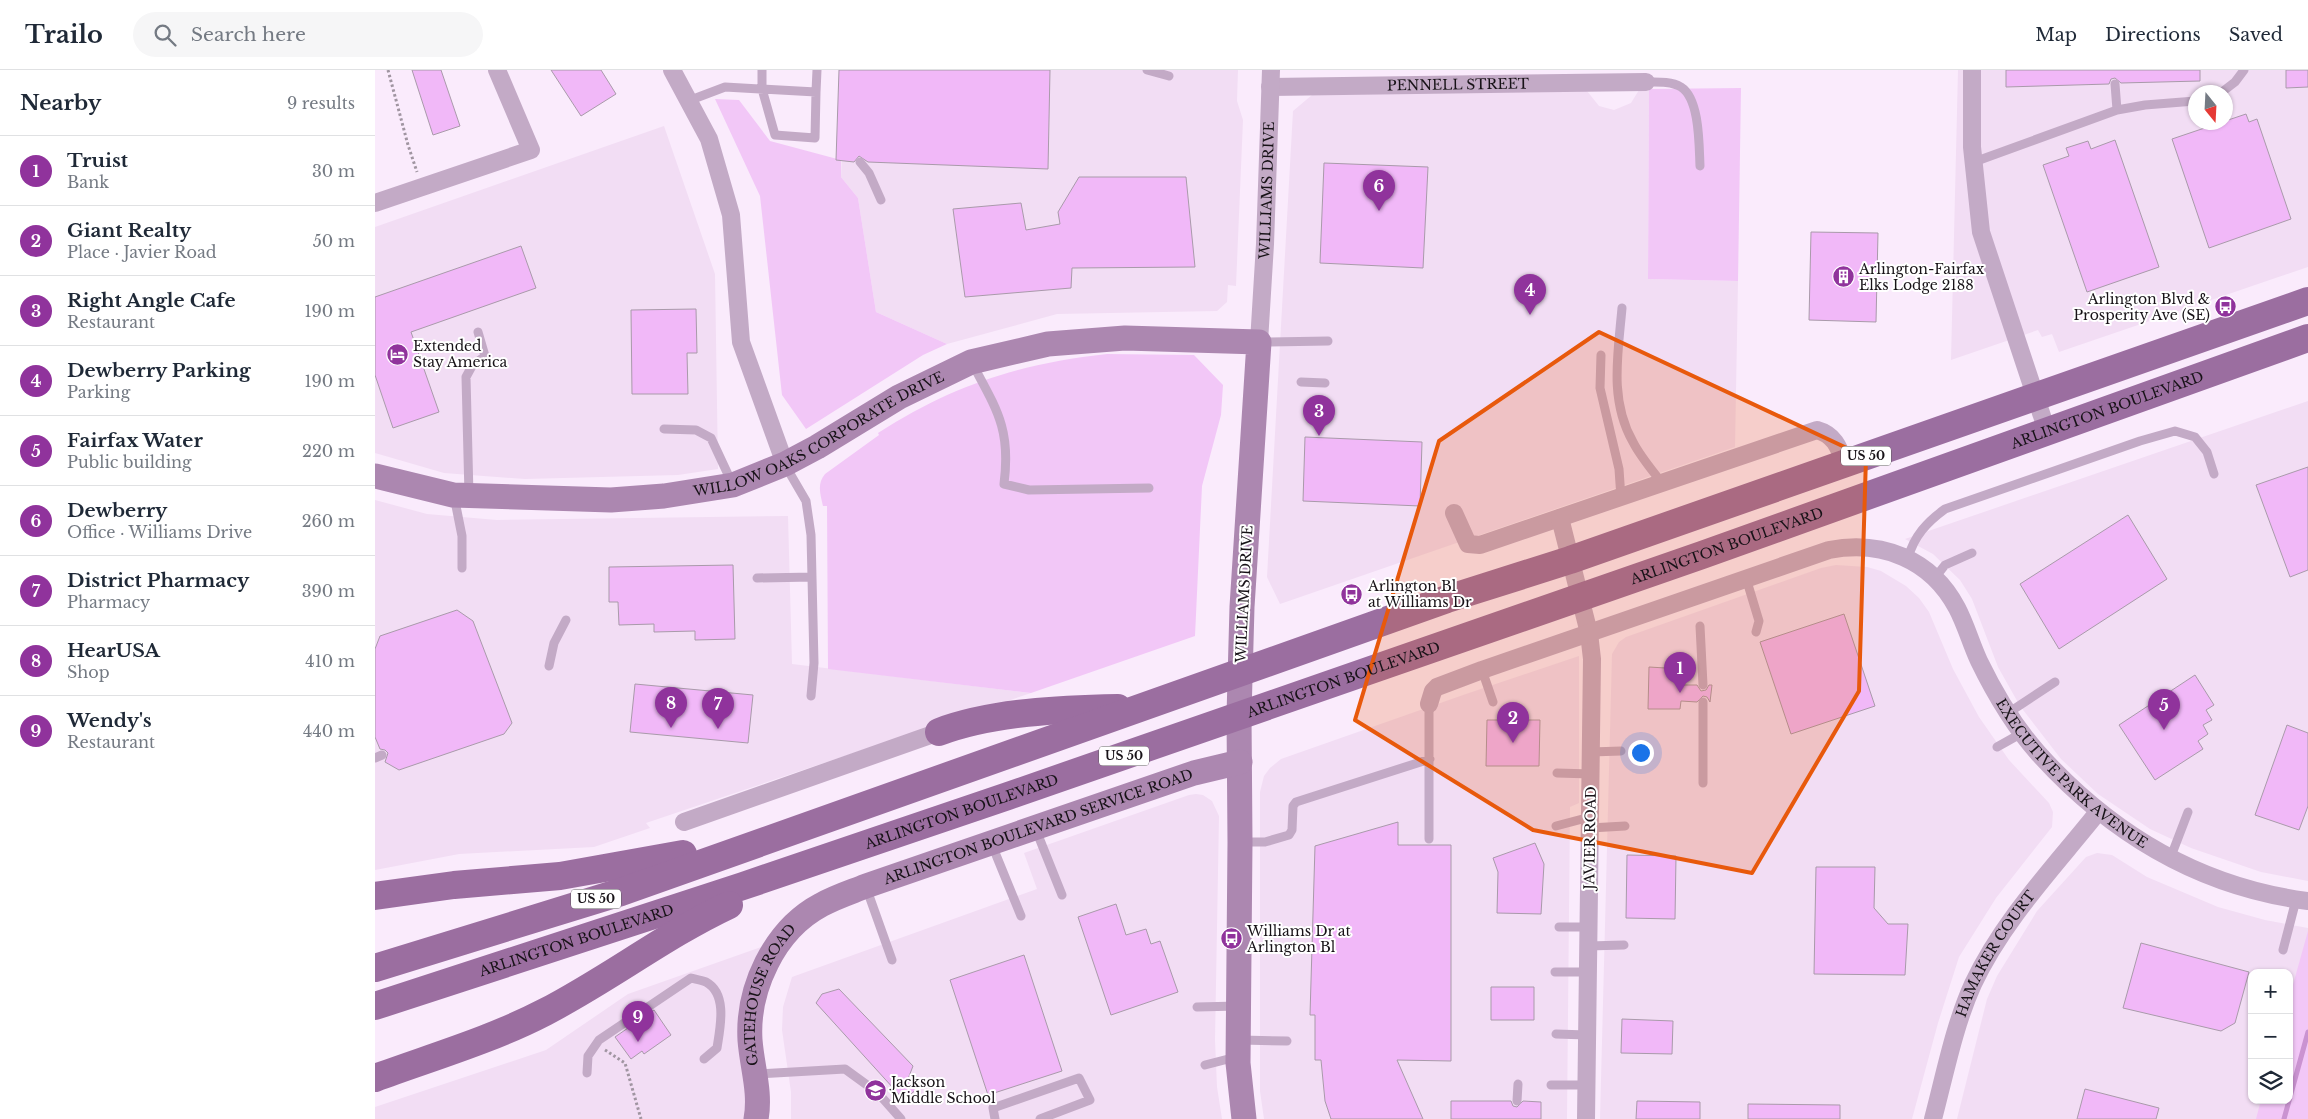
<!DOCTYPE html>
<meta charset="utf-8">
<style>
body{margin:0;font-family:"Libre Baskerville",serif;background:#f6f6f7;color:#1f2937}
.controls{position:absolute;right:15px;bottom:15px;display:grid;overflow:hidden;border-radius:10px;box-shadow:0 1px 4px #0004}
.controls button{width:45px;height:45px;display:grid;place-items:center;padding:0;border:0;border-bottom:1px solid #e0e1e3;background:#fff;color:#1f2937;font:25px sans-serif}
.compass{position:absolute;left:1813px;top:15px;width:45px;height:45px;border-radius:50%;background:#fff;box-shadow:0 1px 4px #0004;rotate:162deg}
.you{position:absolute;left:1265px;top:682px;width:18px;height:18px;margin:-12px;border:4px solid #fff;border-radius:50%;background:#1a73e8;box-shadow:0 0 0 8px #1a73e833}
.badge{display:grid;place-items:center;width:32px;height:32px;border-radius:50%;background:#90339c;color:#fff;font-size:16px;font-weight:700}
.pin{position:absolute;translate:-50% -41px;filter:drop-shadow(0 1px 2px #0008)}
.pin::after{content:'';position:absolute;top:26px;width:18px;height:15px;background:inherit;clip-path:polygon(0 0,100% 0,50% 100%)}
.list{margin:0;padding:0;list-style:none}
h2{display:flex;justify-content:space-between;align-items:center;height:65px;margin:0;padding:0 20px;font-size:21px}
h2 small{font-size:16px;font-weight:400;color:#747a83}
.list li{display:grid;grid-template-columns:32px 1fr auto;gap:15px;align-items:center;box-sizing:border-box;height:70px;padding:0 20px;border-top:1px solid #e0e1e3}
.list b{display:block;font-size:19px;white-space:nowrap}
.list p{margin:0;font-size:16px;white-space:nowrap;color:#747a83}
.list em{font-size:16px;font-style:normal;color:#747a83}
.icon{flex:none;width:28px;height:28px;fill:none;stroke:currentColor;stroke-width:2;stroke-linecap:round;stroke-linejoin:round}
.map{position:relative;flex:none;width:1933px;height:1049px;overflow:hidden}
header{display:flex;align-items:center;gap:30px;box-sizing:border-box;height:70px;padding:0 25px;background:#fff;border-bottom:1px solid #e0e1e3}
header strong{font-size:24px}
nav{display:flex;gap:28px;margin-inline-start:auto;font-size:18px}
.search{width:350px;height:45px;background:#f6f6f7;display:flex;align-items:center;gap:12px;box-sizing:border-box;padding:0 18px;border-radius:28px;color:#747a83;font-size:19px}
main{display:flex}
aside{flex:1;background:#fff}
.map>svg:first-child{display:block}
.built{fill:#f2ddf4;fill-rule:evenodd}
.green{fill:#f2c7f7}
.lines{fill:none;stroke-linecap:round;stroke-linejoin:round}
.stream{stroke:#ca93d1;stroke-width:5}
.building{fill:#f1b8f8;stroke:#a99aaa}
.path{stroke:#a095a1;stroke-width:3;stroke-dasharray:2.5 2.5;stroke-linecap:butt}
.lane{stroke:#c3aac6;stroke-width:9}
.street{stroke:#c3aac6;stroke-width:18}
.secondary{stroke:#ac87b0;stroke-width:25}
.primary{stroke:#9b6ea0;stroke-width:28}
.marked{fill:#e8590c;fill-opacity:0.2;stroke:#e8590c;stroke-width:4;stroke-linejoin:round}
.labels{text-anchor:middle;stroke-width:4;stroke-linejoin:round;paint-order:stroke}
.shield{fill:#fff;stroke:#5d595d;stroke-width:1}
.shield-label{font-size:12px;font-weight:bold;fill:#171217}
.street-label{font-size:14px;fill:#171217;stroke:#fff}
.poi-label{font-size:14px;fill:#171217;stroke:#fff;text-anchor:start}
</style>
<header>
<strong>Trailo</strong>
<div class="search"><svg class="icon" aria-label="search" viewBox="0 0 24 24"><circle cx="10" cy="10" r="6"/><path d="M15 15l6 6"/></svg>Search here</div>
<nav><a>Map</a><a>Directions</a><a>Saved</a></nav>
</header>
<main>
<aside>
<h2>Nearby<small>9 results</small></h2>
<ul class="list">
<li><span class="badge">1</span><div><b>Truist</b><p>Bank</p></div><em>30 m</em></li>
<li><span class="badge">2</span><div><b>Giant Realty</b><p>Place · Javier Road</p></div><em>50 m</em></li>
<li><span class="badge">3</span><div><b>Right Angle Cafe</b><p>Restaurant</p></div><em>190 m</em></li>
<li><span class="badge">4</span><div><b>Dewberry Parking</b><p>Parking</p></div><em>190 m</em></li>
<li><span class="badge">5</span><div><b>Fairfax Water</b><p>Public building</p></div><em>220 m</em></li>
<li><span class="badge">6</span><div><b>Dewberry</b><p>Office · Williams Drive</p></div><em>260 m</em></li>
<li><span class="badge">7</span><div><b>District Pharmacy</b><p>Pharmacy</p></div><em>390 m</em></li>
<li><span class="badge">8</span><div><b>HearUSA</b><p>Shop</p></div><em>410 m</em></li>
<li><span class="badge">9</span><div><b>Wendy's</b><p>Restaurant</p></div><em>440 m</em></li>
</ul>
</aside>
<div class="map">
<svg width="1933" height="1049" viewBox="0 0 1933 1049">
<rect width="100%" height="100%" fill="#faebfc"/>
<path class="built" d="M470,0H863L862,31L868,50L861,216L853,215L852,232L842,241L682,244L572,274L501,242L483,128L466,107Z
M1583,0H1933V197L1684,282L1677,264L1667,267L1663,260L1576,290ZM1820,22H1850V52H1820Z
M1274,19L1273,209L1363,211L1360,377L905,534L892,507L918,41L937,25L1212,21L1224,36L1239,40L1256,33L1264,20Z
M289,56L340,204L343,399L303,405L150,409L69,403L0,383V157Z
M1933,331V811L1886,802L1816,778L1775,759L1723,724L1686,689L1645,636L1623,597L1597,529L1585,510L1558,484L1530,469Z
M0,430L52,444L122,450L413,446L417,594L656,623L271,753L275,758L219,777L84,784L0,800Z
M1461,495L1492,497L1506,501L1531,516L1544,528L1554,542L1578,599L1604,647L1634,690L1674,733L1678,742L1677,757L1621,828L1584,887L1563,953L1537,1049H1225L1237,584L1244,572L1251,567L1446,498Z
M1204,586V733L1195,737L1192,1049H889L885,1021V722L889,706L895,698L906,689L1091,624Z
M821,724L828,725L837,731L844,746L840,970L842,1017L847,1049H416V1022L407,960L408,937L417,907L662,819L649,783L814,725Z
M1722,783L1737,785L1772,807L1843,837L1890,850L1933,858V1049H1582L1612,929L1622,906L1662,841L1711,787ZM1877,903H1914V1030H1877Z
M392,875L371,1049H0V1037L171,980L253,924Z"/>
<path class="green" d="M1366,18L1363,211L1273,209L1274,19Z
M340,29L364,30L395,71L466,90V107L483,128L501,242L572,274L548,285L431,359L407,325L385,126Z
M732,284L819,285L848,315L846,345L827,416L820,566L656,623L453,599L452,436H448C445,423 442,414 450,404L504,365L503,363C578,315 643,294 732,284Z
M1933,861V1049H1881L1886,1030H1914V929Z"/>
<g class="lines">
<path class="stream" d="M1909,1049L1933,962"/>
</g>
<path class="building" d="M37,0H66L85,56L58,65Z
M176,0H226L241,24L206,46Z
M464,0H675L673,99L493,92L484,86L479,92L461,90Z
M1631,0H1825V11L1746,13L1740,8L1736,9L1734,14L1631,17Z
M1911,0H1933V17L1911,18Z
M1871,44L1874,52L1882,49L1916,149L1834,178L1797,69Z
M1740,70L1784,197L1712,222L1668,95L1694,86L1691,78L1713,71L1716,79Z
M949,93L1053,97L1048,198L945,193Z
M704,107H811L820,197L697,198L696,218L590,227L578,139L646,133L651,160L685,154L683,142Z
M1436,162L1503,163L1501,252L1434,250Z
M146,176L161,218L36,262L64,342L18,358L0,305V227Z
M321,239L322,283H312L313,324H257L256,240Z
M930,367L1047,372L1045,436L928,431Z
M1933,397V500L1915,507L1881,415Z
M1753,445L1792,509L1684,579L1645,514Z
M358,495L360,569L320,570V561L279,562V554L244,555L243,532H234V497Z
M82,540L98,551L137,653L129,664L24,700L10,692L13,683L10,680L5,679L0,667V579L5,566Z
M1469,544L1500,636L1416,664L1385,572Z
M1274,597L1307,599V615H1322L1326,621L1331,620L1334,615H1337L1335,632L1332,627L1328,626L1322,632L1306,631L1305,639H1273Z
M1820,605L1839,635L1831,640L1837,650L1828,655L1833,664L1823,671L1828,679L1780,710L1744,655Z
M260,614L378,625L373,673L255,662Z
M1112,650H1165L1164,696H1111Z
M1912,655L1933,663V736L1924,760L1880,745Z
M1023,752V775H1076V991L1022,990L1048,1049H956L950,1031L946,990H940V945H935L940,776Z
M1160,773L1169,794L1166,844L1122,843L1123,802L1118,788Z
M1252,785L1301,786L1300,849L1251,848Z
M1441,797H1500L1499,838L1513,854H1533L1530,905L1439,904Z
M741,834L751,865L771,859L776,874L785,871L803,922L736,945L703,847Z
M1766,873L1874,902L1860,953L1846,961L1748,938Z
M649,885L687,1001L613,1025L575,910Z
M1116,917H1159V950H1116Z
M464,919L538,996L533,1009L543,1018L529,1030L441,933L447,924Z
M279,940L296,965L269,984L267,981L256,989L240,967Z
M1247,949L1298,951L1297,984L1246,983Z
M1710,1019L1784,1038L1781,1049H1702Z
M1076,1031H1136L1138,1036L1142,1037L1148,1031L1166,1032V1049H1076Z
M1262,1031L1325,1032V1049H1261Z
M1373,1034L1465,1035V1049H1373Z"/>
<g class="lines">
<path class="path" d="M13,0L33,75L42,102
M230,980L250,993L266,1049"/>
<path class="lane" d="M772,0L794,6
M1271,12C1282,12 1296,11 1306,17C1325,29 1324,76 1325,96
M1740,14L1742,40
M441,22L442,0
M1847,22L1860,12L1869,0
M313,31L350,17L441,22L440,68L400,65L387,19V0
M485,92L494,103L506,130
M1599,92L1742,40L1770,35L1820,31
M1247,238C1243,284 1234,330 1258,372C1265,386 1277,400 1287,413
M887,272L953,271
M1226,285L1225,318L1244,399L1246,428
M597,293C622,340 636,359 629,414L654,420L774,418
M926,312L950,313
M289,359L321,360L336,368L357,413
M410,395L431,431L436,465L439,593L436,626
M94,425L91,307L97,296L110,286L103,262
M79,426L87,466V498
M1533,488C1539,466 1552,452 1570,439L1765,371L1800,361L1820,367L1832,382L1839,404
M382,508L437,507
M1371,508L1384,551L1381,562
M1559,509L1570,495L1597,483
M1325,556L1328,615
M174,596L179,573L191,550
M1107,600L1118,632
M1328,632V713
M1054,634V769
M1633,643L1680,612
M1622,677L1647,663
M1216,682L1246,681
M0,688L7,685
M1182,703L1216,704
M1181,756L1215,747
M1215,758L1250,756
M661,760L687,825
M866,772H890L914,765L917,760L918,736L921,732L1055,689
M617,775L646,846
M1795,789L1813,742
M491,817L517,890
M1184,857H1213
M1213,876L1249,875
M1908,880L1921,830
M1180,902H1213
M822,937L863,936
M1181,964L1212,965
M866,970L912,971
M830,995L861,987
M212,1003L213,986L224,970L316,908C320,909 326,910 331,912C353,924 345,958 342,978L329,989
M381,1004L470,999L503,1023L526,1049
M1176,1015H1211
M1142,1031L1143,1014
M620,1049L618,1038L704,1008L715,1030L665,1049"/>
<g class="street">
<path d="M297,0L334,69L356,145L366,272L410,394"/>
<path d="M1597,0V77L1606,162L1672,361"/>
<path id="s1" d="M895,17L1271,12"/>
<path d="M0,133L156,80L122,0"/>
<path id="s2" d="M884,272L890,174L896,0"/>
<path d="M1079,443L1093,474L1105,475L1442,360C1460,365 1464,378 1470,394"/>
<path d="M1185,448L1214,563L1217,589L1211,1049"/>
<path id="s3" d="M1054,634L1058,621L1062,617L1107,600L1454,480C1507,470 1556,489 1582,538C1591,555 1596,574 1604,591C1620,624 1639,656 1663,683C1736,764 1824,817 1933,831"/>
<path d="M309,752L564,662"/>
<path id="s4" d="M1558,1049C1570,1004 1579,956 1598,914C1628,850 1680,796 1723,742"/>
</g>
<g class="secondary">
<path id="s5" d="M0,406L78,425L236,430L289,426L358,415L410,394L442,377L524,327L596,292L673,274L750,268L884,272L867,537L864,645L865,772L863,993L869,1049"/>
<path id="s6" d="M381,1049C386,1022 377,997 375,970C372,919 399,860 446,835C460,827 476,822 491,816L819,703L865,692"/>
</g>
<g class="primary">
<path d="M564,662C617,642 687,639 743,638"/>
<path d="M0,826L79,815L185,806L308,784"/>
<path d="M0,898L246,822L1072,529L1195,490L1933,231"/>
<path id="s7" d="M0,936L368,816L633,726L1327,485L1933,268"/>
<path d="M0,1008C57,987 116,970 170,942C234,909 290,865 354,835"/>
</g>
</g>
<path class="marked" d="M1224,262L1491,387L1484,621L1377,803L1158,760L980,650L1064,371Z"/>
<defs>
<symbol id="building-disc" viewBox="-11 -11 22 22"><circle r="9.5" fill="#90339c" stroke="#fff"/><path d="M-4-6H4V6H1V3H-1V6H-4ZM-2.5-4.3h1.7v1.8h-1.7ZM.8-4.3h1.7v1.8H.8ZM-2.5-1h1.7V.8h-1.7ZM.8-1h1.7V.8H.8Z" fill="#fff"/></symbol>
<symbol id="bus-disc" viewBox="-11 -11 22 22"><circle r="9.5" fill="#90339c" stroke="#fff"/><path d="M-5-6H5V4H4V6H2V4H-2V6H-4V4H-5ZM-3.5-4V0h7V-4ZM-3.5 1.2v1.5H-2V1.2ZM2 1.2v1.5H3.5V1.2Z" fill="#fff"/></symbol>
<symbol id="hotel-disc" viewBox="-11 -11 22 22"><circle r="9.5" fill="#90339c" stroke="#fff"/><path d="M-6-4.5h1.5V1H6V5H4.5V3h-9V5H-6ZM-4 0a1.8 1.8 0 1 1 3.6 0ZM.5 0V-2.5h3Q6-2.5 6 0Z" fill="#fff"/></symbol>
<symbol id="school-disc" viewBox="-11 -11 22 22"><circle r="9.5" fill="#90339c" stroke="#fff"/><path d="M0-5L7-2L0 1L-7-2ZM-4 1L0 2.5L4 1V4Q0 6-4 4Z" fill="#fff"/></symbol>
</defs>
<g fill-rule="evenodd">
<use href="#building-disc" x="1456" y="194" width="25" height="25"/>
<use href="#bus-disc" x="1838" y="224" width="25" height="25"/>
<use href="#hotel-disc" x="10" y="272" width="25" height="25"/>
<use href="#bus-disc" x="964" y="512" width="25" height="25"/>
<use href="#bus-disc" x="844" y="856" width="25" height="25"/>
<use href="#school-disc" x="488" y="1008" width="25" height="25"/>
</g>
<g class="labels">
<g class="shield">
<rect x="1466" y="376.5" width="50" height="19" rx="4"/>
<rect x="724" y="676.5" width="50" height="19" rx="4"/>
<rect x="196" y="819.5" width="50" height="19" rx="4"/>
</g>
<g class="shield-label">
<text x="1491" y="390">US 50</text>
<text x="749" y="690">US 50</text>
<text x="221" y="833">US 50</text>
</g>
<g class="street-label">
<text dy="5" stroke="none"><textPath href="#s1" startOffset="188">PENNELL STREET</textPath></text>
<text dy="5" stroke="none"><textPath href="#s2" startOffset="152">WILLIAMS DRIVE</textPath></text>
<text dy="5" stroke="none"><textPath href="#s7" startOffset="1832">ARLINGTON BOULEVARD</textPath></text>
<text dy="5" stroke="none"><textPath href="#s5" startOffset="460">WILLOW OAKS CORPORATE DRIVE</textPath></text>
<text dy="5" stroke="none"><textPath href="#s7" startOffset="1428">ARLINGTON BOULEVARD</textPath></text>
<text transform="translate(869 524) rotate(-87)" y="5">WILLIAMS DRIVE</text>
<text dy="5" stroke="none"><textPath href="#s7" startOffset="1022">ARLINGTON BOULEVARD</textPath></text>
<text dy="5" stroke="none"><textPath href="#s3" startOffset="791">EXECUTIVE PARK AVENUE</textPath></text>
<text dy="5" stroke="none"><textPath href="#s7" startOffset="618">ARLINGTON BOULEVARD</textPath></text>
<text dy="5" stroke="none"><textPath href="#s6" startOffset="471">ARLINGTON BOULEVARD SERVICE ROAD</textPath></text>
<text transform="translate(1215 768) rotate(-89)" y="5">JAVIER ROAD</text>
<text dy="5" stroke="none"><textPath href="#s7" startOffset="212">ARLINGTON BOULEVARD</textPath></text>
<text dy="5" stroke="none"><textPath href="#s4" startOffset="178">HAMAKER COURT</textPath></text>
<text dy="5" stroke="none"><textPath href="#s6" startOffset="129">GATEHOUSE ROAD</textPath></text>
</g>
<g class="poi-label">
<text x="1484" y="204">Arlington-Fairfax<tspan x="1484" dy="16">Elks Lodge 2188</tspan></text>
<text x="1835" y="234" text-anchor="end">Arlington Blvd &amp;<tspan x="1835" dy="16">Prosperity Ave (SE)</tspan></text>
<text x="38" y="281">Extended<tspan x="38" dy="16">Stay America</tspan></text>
<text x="993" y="521">Arlington Bl<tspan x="993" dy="16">at Williams Dr</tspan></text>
<text x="872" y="866">Williams Dr at<tspan x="872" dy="16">Arlington Bl</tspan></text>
<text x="516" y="1017">Jackson<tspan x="516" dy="16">Middle School</tspan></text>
</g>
</g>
</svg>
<div class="controls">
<button>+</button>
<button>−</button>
<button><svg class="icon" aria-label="layers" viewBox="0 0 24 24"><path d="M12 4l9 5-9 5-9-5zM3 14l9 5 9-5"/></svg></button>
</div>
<svg class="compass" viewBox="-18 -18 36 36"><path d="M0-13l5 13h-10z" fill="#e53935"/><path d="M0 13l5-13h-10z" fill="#747a83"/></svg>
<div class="you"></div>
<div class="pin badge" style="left:1305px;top:623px">1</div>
<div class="pin badge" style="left:1138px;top:673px">2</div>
<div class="pin badge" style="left:944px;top:366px">3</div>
<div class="pin badge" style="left:1155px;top:245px">4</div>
<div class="pin badge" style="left:1789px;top:660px">5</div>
<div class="pin badge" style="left:1004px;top:141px">6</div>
<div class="pin badge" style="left:343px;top:659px">7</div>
<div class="pin badge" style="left:296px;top:658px">8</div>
<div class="pin badge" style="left:263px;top:972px">9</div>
</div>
</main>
